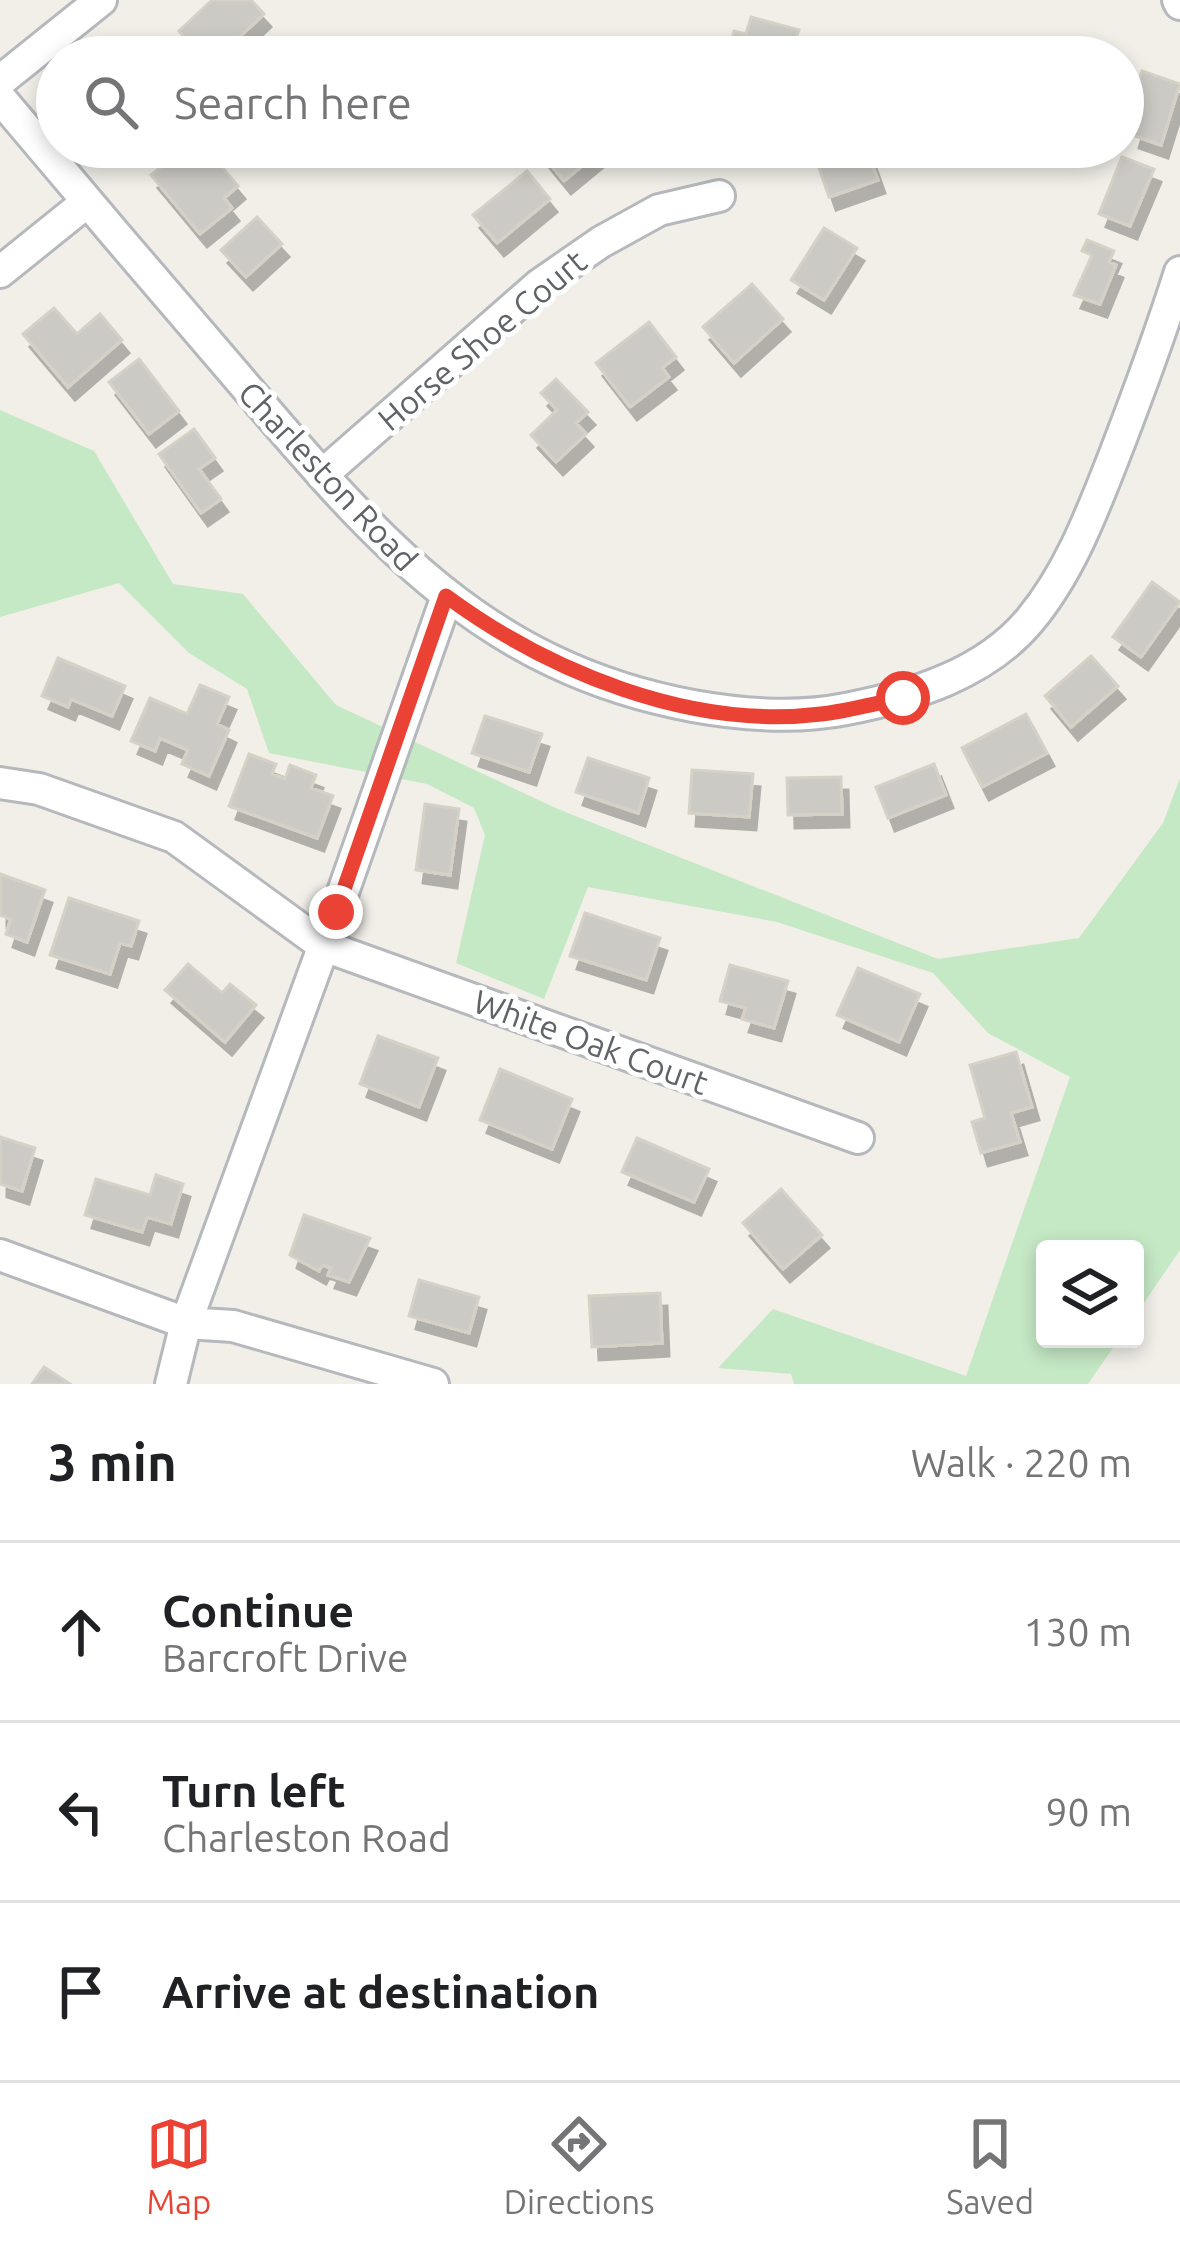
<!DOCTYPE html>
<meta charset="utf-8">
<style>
body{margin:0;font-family:Ubuntu,sans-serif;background:#f2f2f2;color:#202124}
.controls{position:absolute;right:36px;bottom:36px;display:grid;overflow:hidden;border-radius:12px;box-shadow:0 6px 18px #0003}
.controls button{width:108px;height:108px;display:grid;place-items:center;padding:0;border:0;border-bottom:3px solid #e0e0e0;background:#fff;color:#202124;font:60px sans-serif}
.stop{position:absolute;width:36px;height:36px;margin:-27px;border:9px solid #ea4335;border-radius:50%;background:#fff}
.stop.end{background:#ea4335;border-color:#fff;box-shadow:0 3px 12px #0008}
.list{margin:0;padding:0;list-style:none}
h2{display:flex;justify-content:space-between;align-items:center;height:156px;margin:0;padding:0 48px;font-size:51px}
h2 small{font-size:39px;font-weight:400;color:#757577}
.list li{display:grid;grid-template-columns:78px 1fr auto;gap:36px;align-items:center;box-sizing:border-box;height:180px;padding:0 48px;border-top:3px solid #e0e0e0}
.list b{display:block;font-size:45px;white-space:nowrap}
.list p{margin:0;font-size:39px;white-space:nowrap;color:#757577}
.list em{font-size:39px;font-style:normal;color:#757577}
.icon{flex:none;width:66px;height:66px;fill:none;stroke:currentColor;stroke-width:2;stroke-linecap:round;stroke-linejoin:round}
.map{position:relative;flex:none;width:1180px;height:1384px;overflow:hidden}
.search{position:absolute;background:#fff;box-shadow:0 6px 18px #0003;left:36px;right:36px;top:36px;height:132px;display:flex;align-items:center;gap:30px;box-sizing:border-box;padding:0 42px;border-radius:66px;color:#757577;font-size:45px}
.sheet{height:696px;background:#fff}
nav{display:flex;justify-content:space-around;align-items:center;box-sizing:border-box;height:168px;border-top:3px solid #e0e0e0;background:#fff;font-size:33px;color:#757577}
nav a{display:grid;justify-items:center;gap:6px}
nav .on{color:#ea4335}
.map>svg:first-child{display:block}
.green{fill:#c5e8c5}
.building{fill:#cccac5;stroke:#d6d1c6;stroke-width:3;filter:url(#shadow)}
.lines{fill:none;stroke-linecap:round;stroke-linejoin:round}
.minor-casing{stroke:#b5b8bc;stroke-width:36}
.minor{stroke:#fff;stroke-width:30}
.route{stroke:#ea4335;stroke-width:15}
.labels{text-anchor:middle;stroke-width:10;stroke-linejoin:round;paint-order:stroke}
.street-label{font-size:33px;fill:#5f6368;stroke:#fff}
</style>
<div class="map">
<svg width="1180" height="1384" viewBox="0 0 1180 1384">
<defs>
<filter id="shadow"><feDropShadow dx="7" dy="13" stdDeviation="0" flood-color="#0004"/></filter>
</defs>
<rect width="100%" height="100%" fill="#f1efe8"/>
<path class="green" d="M0,410L94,451L173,584L243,594L336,705L560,810L938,959L1079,938L1163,823L1180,778V1250L1135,1316V1249H1045V1339H1119L1088,1384H794L791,1374L718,1368L773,1309L966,1376L1070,1077L988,1033L933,973L777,922L588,887L544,999L456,963L485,835L474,808L427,784L269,753L247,689L189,653L119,583L0,617Z"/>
<path class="building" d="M212,0H251L264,14L218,57H204L179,31Z
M751,17L799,30L794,45L816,51L814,57H727L734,31L746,34Z
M1142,71L1180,84L1161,145L1132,135L1138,116L1128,112Z
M186,147H190L207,167L216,160L238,186L224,198L232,208L200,234L151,175Z
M551,147H605L564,181L542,154Z
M832,147H866L878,180L829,197L816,159L834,152Z
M1122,157L1154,169L1130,226L1099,214Z
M527,171L550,199L497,243L473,215Z
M257,217L282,244L246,277L221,250Z
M824,228L857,248L824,300L791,280Z
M1087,240L1114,251L1109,262L1116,265L1100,304L1074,295L1092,255L1082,251Z
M752,284L783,319L734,363L703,327Z
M54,308L77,334L100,314L122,340L68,387L23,334Z
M649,322L676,357L662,368L669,377L630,407L596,363Z
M139,359L179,411L149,434L109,382Z
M556,379L588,412L576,423L586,434L556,462L531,435L557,410L541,393Z
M194,429L215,458L199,469L221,499L201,513L159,454Z
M1152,582L1180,602L1141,657L1113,637Z
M1091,656L1118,686L1071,727L1045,696Z
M58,658L125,686L112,716L71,699L68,707L42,696Z
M200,685L229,697L217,724L229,730L209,776L182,764L188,750L160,738L155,751L131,741L150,698L187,714Z
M1026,714L1047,753L982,787L962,748Z
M485,716L542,734L529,772L472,753Z
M249,754L276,764L272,774L285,779L290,765L316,775L311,788L333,796L317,838L229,806Z
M588,758L649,778L638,813L576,792Z
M934,764L946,795L888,818L876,787Z
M692,770L753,774L749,817L689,813Z
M841,777L842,814L788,815L787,778Z
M425,804L459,809L450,875L416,870Z
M0,874L45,890L27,942L6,934L11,919L0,915Z
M69,898L139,921L131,946L120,943L110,974L50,955Z
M585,913L660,938L646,980L570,956Z
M188,964L222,993L230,984L256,1005L225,1042L165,990Z
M730,965L788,981L774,1028L742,1019L746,1008L720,1001Z
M858,968L920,994L899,1042L837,1015Z
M378,1036L438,1058L419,1107L360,1084Z
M1016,1052L1032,1107L1011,1113L1020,1142L981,1153L972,1122L985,1118L970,1065Z
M500,1069L572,1099L552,1149L480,1120Z
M0,1137L35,1148L22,1191L0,1184Z
M637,1138L709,1169L694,1202L622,1172Z
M156,1175L183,1184L171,1224L147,1217L142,1232L85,1215L96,1179L150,1195Z
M781,1189L822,1235L783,1269L743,1223Z
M304,1215L370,1238L349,1282L328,1275L331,1268L322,1265L319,1271L290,1255Z
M419,1280L479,1297L469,1333L409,1316Z
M660,1293L662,1343L592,1347L589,1296Z
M44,1367L70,1384H32Z"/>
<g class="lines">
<defs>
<path id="minor" d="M1178,0L1180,4
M0,81L101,0
M0,98C74,186 148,273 223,360C362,522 471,665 693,706C743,715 796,719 846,709C913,696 985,674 1030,620C1069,573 1091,515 1113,459C1137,397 1160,335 1180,272
M0,272L87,202
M322,475L539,285L601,242L659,210L719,196
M0,783L39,789L174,837L324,946L858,1138
M0,1255L186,1323L233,1326L433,1384
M171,1384L186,1323L336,912L447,596"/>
</defs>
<use href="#minor" class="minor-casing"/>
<use href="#minor" class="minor"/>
</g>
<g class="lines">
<path class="route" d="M336,912L446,596C549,672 691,730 821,714C848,711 876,703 903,698"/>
</g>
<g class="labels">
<g class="street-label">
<text transform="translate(482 340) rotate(-40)" y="12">Horse Shoe Court</text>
<text transform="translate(328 476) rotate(47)" y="12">Charleston Road</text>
<text transform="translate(591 1042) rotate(20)" y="12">White Oak Court</text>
</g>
</g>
</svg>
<div class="controls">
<button><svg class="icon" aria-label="layers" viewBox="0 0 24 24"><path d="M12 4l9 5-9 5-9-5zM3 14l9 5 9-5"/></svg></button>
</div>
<div class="stop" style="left:903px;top:698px"></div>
<div class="stop end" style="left:336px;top:912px"></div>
<div class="search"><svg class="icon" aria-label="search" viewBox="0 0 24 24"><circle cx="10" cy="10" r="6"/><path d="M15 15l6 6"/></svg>Search here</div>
</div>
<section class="sheet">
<h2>3 min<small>Walk · 220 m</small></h2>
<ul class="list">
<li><svg class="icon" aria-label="ahead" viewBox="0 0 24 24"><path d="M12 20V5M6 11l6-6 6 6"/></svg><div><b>Continue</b><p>Barcroft Drive</p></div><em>130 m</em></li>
<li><svg class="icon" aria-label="left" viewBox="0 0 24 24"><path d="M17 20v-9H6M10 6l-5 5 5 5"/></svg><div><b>Turn left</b><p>Charleston Road</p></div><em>90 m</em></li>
<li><svg class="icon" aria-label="arrive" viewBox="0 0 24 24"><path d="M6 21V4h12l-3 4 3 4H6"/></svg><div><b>Arrive at destination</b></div></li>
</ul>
</section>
<nav>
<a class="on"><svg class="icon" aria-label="map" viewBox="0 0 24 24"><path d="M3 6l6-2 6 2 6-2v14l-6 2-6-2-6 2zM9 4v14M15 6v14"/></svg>Map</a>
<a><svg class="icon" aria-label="directions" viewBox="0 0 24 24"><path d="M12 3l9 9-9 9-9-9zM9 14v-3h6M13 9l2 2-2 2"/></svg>Directions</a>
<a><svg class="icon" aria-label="saved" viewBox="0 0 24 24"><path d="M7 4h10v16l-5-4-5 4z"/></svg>Saved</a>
</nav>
